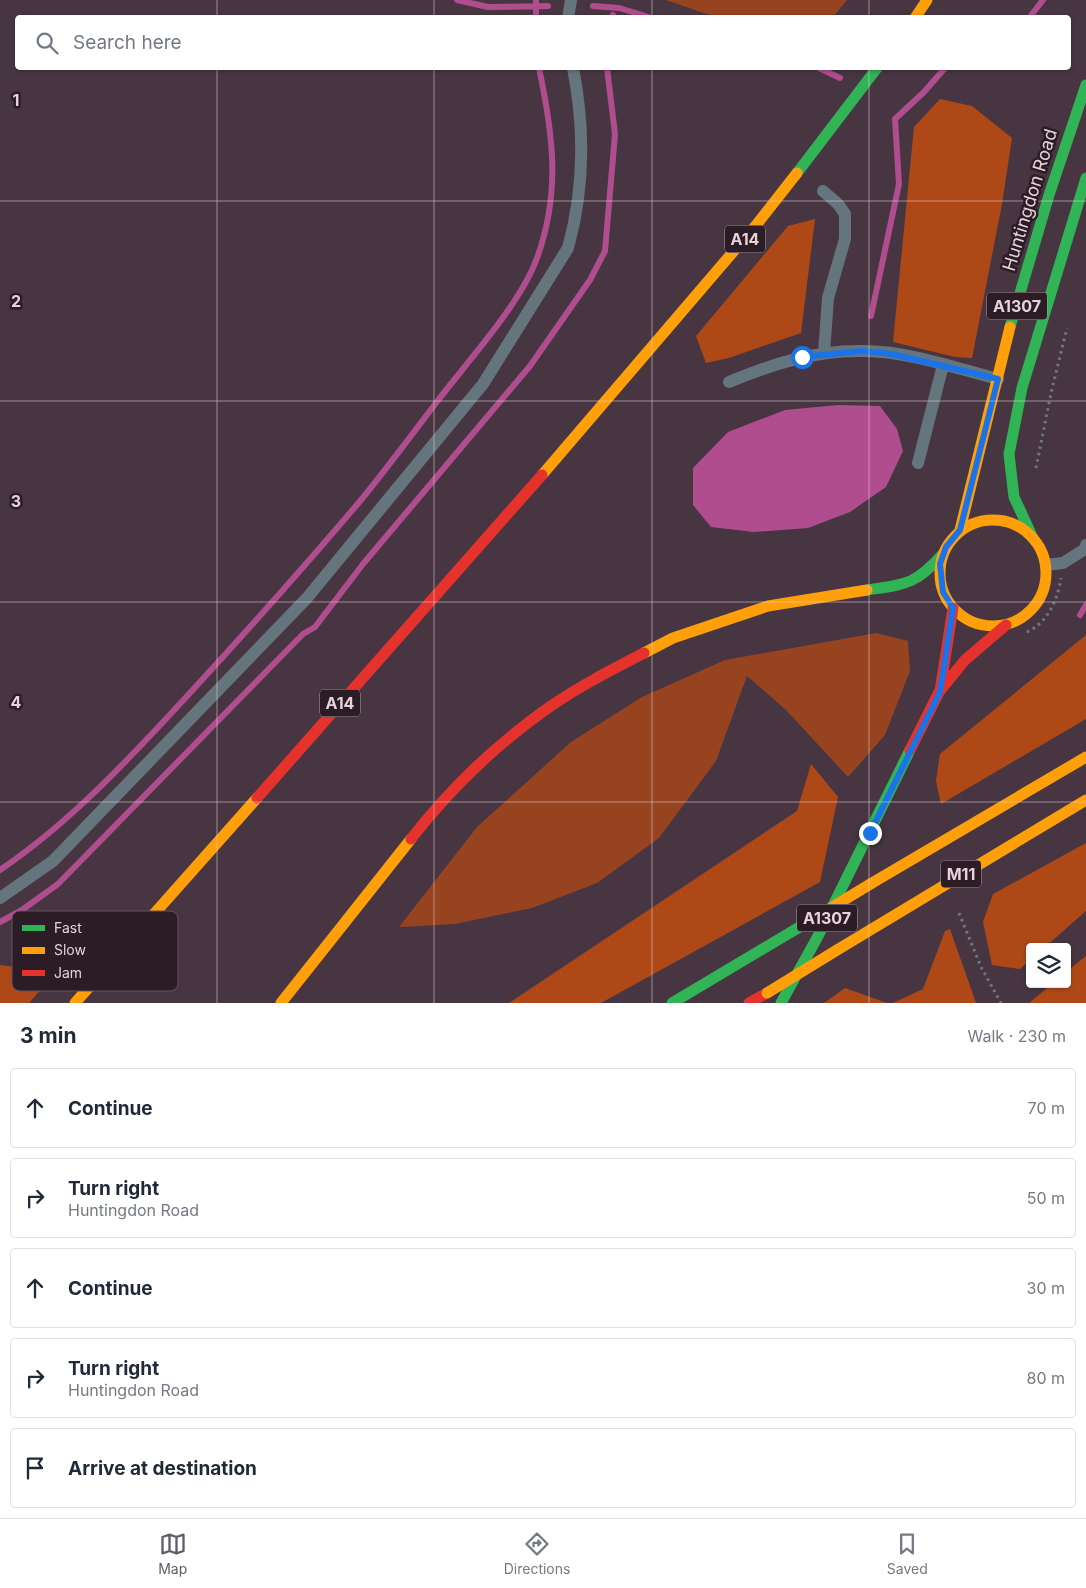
<!DOCTYPE html>
<meta charset="utf-8">
<style>
body{margin:0;font-family:Inter,sans-serif;background:#f2f2f3;color:#1f2937}
.controls{position:absolute;right:15px;bottom:15px;display:grid;overflow:hidden;border-radius:5px;box-shadow:0 1px 4px #0004}
.controls button{width:45px;height:45px;display:grid;place-items:center;padding:0;border:0;border-bottom:1px solid #e0e1e3;background:#fff;color:#1f2937;font:25px sans-serif}
.stop{position:absolute;width:15px;height:15px;margin:-11px;border:4px solid #1a73e8;border-radius:50%;background:#fff}
.stop.end{background:#1a73e8;border-color:#fff;box-shadow:0 1px 5px #0008}
.list{margin:0;padding:0;list-style:none}
h2{display:flex;justify-content:space-between;align-items:center;height:65px;margin:0;padding:0 20px;font-size:21px}
h2 small{font-size:16px;font-weight:400;color:#747a83}
.list li{display:grid;grid-template-columns:32px 1fr auto;gap:15px;align-items:center;box-sizing:border-box;height:80px;margin:0 10px 10px;padding:0 10px;border:1px solid #e0e1e3;border-radius:5px}
.list b{display:block;font-size:19px;white-space:nowrap}
.list p{margin:0;font-size:16px;white-space:nowrap;color:#747a83}
.list em{font-size:16px;font-style:normal;color:#747a83}
.icon{flex:none;width:28px;height:28px;fill:none;stroke:currentColor;stroke-width:2;stroke-linecap:round;stroke-linejoin:round}
.map{position:relative;flex:none;width:1086px;height:1003px;overflow:hidden}
.search{position:absolute;background:#fff;box-shadow:0 1px 4px #0004;left:15px;right:15px;top:15px;height:55px;display:flex;align-items:center;gap:12px;box-sizing:border-box;padding:0 18px;border-radius:5px;color:#747a83;font-size:19px}
.sheet{height:515px;background:#fff}
nav{display:flex;justify-content:space-around;align-items:center;box-sizing:border-box;height:70px;border-top:1px solid #e0e1e3;background:#fff;font-size:14px;color:#747a83}
nav a{display:grid;justify-items:center;gap:2px}
nav .on{color:#5f5c69}
.map>svg:first-child{display:block}
.green{fill:#97431f}
.forest{fill:#ae4917}
.water{fill:#b04d8f}
.lines{fill:none;stroke-linecap:round;stroke-linejoin:round}
.stream{stroke:#b04d8f;stroke-width:6}
.path{stroke:#72777f;stroke-width:3;stroke-dasharray:2.5 4;stroke-linecap:butt}
.lane{stroke:#65757d;stroke-width:12}
.fast{stroke:#30b455;stroke-width:11}
.slow{stroke:#ff9f0a;stroke-width:11}
.jam{stroke:#e5322d;stroke-width:11}
.slow-bridge{stroke:#ff9f0a;stroke-width:11}
.route{stroke:#1a73e8;stroke-width:6}
.grid{fill:none;stroke:#e6d1dd;stroke-width:1;stroke-opacity:0.55}
.labels{text-anchor:middle;stroke-width:5;stroke-linejoin:round;paint-order:stroke}
.shield{fill:#2b1c25;stroke:#ae9ba6;stroke-width:1}
.shield-label{font-size:16px;font-weight:bold;fill:#e6d1dd}
.street-label{font-size:18px;fill:#e6d1dd;stroke:#2b1c25}
.key{fill:#2b1c25;stroke:#63525c;stroke-width:1}
.key-label{font-size:14px;fill:#e6d1dd}
.grid-label{font-size:16px;text-anchor:middle;font-weight:bold;fill:#e6d1dd;stroke:#2b1c25;stroke-width:5;stroke-linejoin:round;paint-order:stroke}
</style>
<div class="map">
<svg width="1086" height="1003" viewBox="0 0 1086 1003">
<rect width="100%" height="100%" fill="#473641"/>
<path class="green" d="M666,0H847L833,17H715Z
M876,633L908,641L910,671L885,735L848,777L786,710L747,676L716,761L659,838L597,883L532,908L455,924L399,927L477,827L571,742L642,697L725,660Z"/>
<path class="forest" d="M940,99L972,106L1012,138L1002,204L972,358L955,357L893,342L914,127Z
M815,219L801,333L729,358L706,363L696,336L788,226Z
M1086,635V719L941,804L936,781L940,754Z
M811,764L838,797L820,882L601,1003H509L797,811Z
M1086,843V911L1045,947H1030V960L1020,969L992,965L983,922L993,894Z
M950,929L976,1003H893L923,989L945,931Z
M1086,956V1003H1029L1052,984H1067V971Z
M0,965L56,972L29,1003H0Z
M845,988L887,1003H824Z"/>
<path class="water" d="M838,405L880,406L897,429L903,451L886,487L850,512L808,528L754,532L711,527L693,505V468L728,432L785,410Z"/>
<g class="lines">
<path class="stream" d="M457,0L488,7L548,6
M593,6L619,8L652,18
M536,18V0
M611,18L613,15
M1029,18L1043,0
M819,68L840,78
M871,316L899,184L895,119L924,92L945,68
M1080,615L1086,605
M0,870C71,822 131,757 189,694C248,630 305,566 361,500C388,467 413,433 439,399C469,360 521,303 537,258C561,192 553,134 539,68
M0,922L22,910L58,884L303,634L315,627L363,564L530,366L590,280L605,251L615,134L607,68"/>
<path class="path" d="M1036,468L1051,393L1067,328
M1027,632C1048,623 1058,598 1061,578
M959,913L981,967L1001,1003"/>
<path class="lane" d="M568,18L571,0
M823,191L838,204L845,214V239L828,298L824,353
M729,382C772,364 816,350 863,351C908,351 955,368 998,379
M918,463L943,365
M1046,565L1063,563L1085,549L1086,545
M0,898L53,861L307,598L483,384L568,248C585,187 585,129 573,68"/>
<path class="fast" d="M797,173L877,68
M1010,327L1049,195L1086,85
M1032,536L1014,497L1009,454L1022,388L1086,178
M867,590C906,584 915,585 942,555
M672,1003L803,925
M781,1003L817,938L910,750"/>
<path class="slow" d="M915,18L927,0
M542,475L757,224L797,173
M940 573a53 53 0 1 1 106 0a53 53 0 1 1-106 0Z
M960,530L1010,327
M644,653L673,638L768,606L867,590
M872,883L1086,757
M837,950L1086,800
M75,1003L257,798
M281,1003L411,839"/>
<path class="jam" d="M940,691L953,608
M910,750L939,692L965,660L1006,625
M257,798L542,475
M411,839C449,790 497,744 548,708C578,687 611,670 644,653
M749,1003L767,993"/>
<path class="slow-bridge" d="M803,925L872,883
M767,993L837,950"/>
</g>
<g class="lines">
<path class="route" d="M802,357L862,351L892,354L998,379L960,530L946,547L940,564L943,592L953,608L940,692L870,833"/>
</g>
<path class="grid" d="M217,0V18M434,0V18M652,0V18M869,0V18M217,68V1003M434,68V1003M652,68V1003M869,68V1003M0,201H1086M0,401H1086M0,602H1086M0,802H1086"/>
<g class="labels">
<g class="shield">
<rect x="725" y="225.5" width="40" height="27" rx="4"/>
<rect x="987" y="292.5" width="60" height="27" rx="4"/>
<rect x="320" y="689.5" width="40" height="27" rx="4"/>
<rect x="941" y="860.5" width="40" height="27" rx="4"/>
<rect x="797" y="904.5" width="60" height="27" rx="4"/>
</g>
<g class="shield-label">
<text x="745" y="245">A14</text>
<text x="1017" y="312">A1307</text>
<text x="340" y="709">A14</text>
<text x="961" y="880">M11</text>
<text x="827" y="924">A1307</text>
</g>
<g class="street-label">
<text transform="translate(1030 200) rotate(-73)" y="6">Huntingdon Road</text>
</g>
</g>
<rect x="12" y="911" width="166" height="80" rx="8" class="key"/>
<rect x="22" y="925" width="23" height="6" fill="#30b455"/>
<rect x="22" y="947" width="23" height="7" fill="#ff9f0a"/>
<rect x="22" y="970" width="23" height="6" fill="#e5322d"/>
<g class="key-label">
<text x="54" y="933">Fast</text>
<text x="54" y="955">Slow</text>
<text x="54" y="978">Jam</text>
</g>
<g class="grid-label">
<text x="16" y="106">1</text>
<text x="16" y="307">2</text>
<text x="16" y="507">3</text>
<text x="16" y="708">4</text>
</g>
</svg>
<div class="controls">
<button><svg class="icon" aria-label="layers" viewBox="0 0 24 24"><path d="M12 4l9 5-9 5-9-5zM3 14l9 5 9-5"/></svg></button>
</div>
<div class="stop" style="left:802px;top:357px"></div>
<div class="stop end" style="left:870px;top:833px"></div>
<div class="search"><svg class="icon" aria-label="search" viewBox="0 0 24 24"><circle cx="10" cy="10" r="6"/><path d="M15 15l6 6"/></svg>Search here</div>
</div>
<section class="sheet">
<h2>3 min<small>Walk · 230 m</small></h2>
<ul class="list">
<li><svg class="icon" aria-label="ahead" viewBox="0 0 24 24"><path d="M12 20V5M6 11l6-6 6 6"/></svg><div><b>Continue</b></div><em>70 m</em></li>
<li><svg class="icon" aria-label="right" viewBox="0 0 24 24"><path d="M7 20v-9h11M14 6l5 5-5 5"/></svg><div><b>Turn right</b><p>Huntingdon Road</p></div><em>50 m</em></li>
<li><svg class="icon" aria-label="ahead" viewBox="0 0 24 24"><path d="M12 20V5M6 11l6-6 6 6"/></svg><div><b>Continue</b></div><em>30 m</em></li>
<li><svg class="icon" aria-label="right" viewBox="0 0 24 24"><path d="M7 20v-9h11M14 6l5 5-5 5"/></svg><div><b>Turn right</b><p>Huntingdon Road</p></div><em>80 m</em></li>
<li><svg class="icon" aria-label="arrive" viewBox="0 0 24 24"><path d="M6 21V4h12l-3 4 3 4H6"/></svg><div><b>Arrive at destination</b></div></li>
</ul>
</section>
<nav>
<a class="on"><svg class="icon" aria-label="map" viewBox="0 0 24 24"><path d="M3 6l6-2 6 2 6-2v14l-6 2-6-2-6 2zM9 4v14M15 6v14"/></svg>Map</a>
<a><svg class="icon" aria-label="directions" viewBox="0 0 24 24"><path d="M12 3l9 9-9 9-9-9zM9 14v-3h6M13 9l2 2-2 2"/></svg>Directions</a>
<a><svg class="icon" aria-label="saved" viewBox="0 0 24 24"><path d="M7 4h10v16l-5-4-5 4z"/></svg>Saved</a>
</nav>
